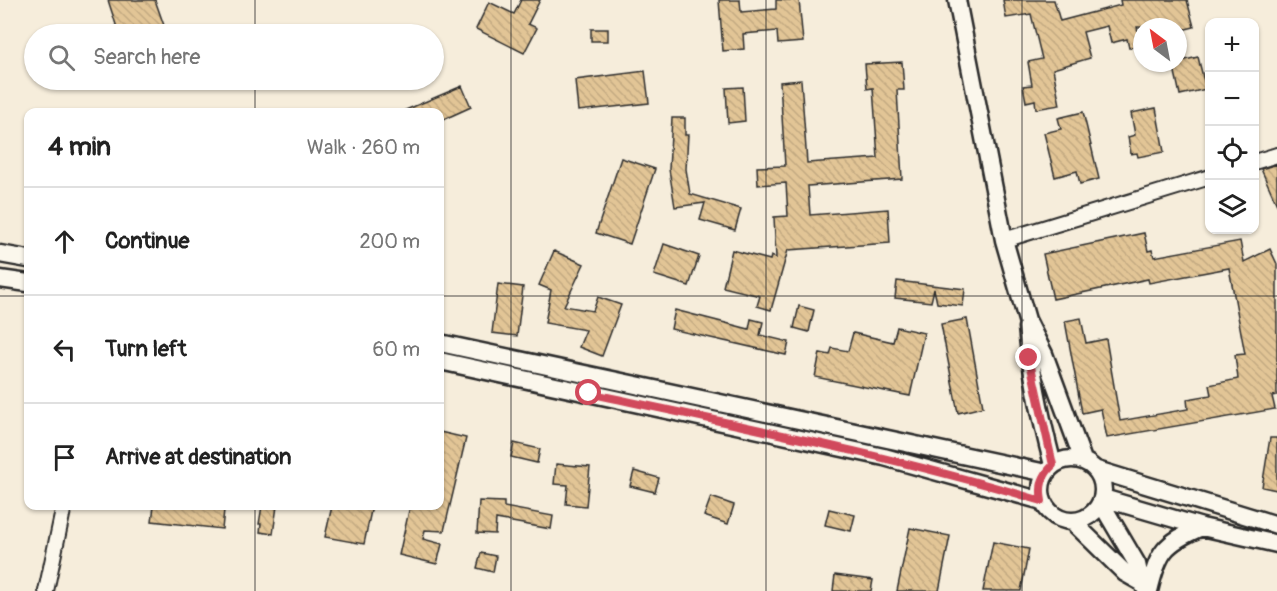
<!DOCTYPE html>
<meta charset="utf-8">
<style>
body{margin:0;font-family:Pangolin,sans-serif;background:#f2f2f2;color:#222}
.controls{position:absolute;right:18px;top:18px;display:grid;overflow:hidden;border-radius:12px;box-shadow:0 2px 4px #0004}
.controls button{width:54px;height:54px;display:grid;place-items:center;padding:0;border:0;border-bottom:2px solid #e0e0e0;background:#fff;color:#222;font:30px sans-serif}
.compass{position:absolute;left:1133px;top:18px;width:54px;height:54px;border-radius:50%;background:#fff;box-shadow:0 2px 4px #0004;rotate:328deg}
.stop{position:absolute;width:18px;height:18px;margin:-14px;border:4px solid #d1495b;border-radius:50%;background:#fff}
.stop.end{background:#d1495b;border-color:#fff;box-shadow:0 2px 6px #0008}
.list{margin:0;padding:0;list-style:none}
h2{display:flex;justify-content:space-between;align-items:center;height:78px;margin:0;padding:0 24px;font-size:26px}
h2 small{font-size:20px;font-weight:400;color:#767676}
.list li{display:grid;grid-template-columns:39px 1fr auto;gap:18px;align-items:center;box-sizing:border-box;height:108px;padding:0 24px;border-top:2px solid #e0e0e0}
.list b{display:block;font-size:22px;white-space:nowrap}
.list em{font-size:20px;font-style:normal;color:#767676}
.icon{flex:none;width:33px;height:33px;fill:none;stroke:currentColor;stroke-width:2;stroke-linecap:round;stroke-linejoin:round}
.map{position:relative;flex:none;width:1277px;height:591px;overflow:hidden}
.search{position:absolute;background:#fff;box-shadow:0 2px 4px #0004;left:24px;top:24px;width:420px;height:66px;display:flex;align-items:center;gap:15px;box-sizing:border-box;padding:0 21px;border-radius:33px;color:#767676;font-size:22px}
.panel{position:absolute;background:#fff;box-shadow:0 2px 4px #0004;left:24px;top:108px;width:420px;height:402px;border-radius:12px}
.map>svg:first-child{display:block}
.building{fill:url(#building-back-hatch);stroke:#2b2b2b;stroke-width:1.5}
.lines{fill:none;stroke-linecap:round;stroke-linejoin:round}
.minor-casing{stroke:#2b2b2b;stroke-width:18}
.tertiary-casing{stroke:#2b2b2b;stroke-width:21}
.minor{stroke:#fbf7ec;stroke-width:14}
.tertiary{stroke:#fbf7ec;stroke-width:16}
.route{stroke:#d1495b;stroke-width:8}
.grid{fill:none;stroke:#2b2b2b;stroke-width:1.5;stroke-opacity:0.55}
</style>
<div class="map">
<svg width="1277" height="591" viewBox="0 0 1277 591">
<defs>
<pattern id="building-back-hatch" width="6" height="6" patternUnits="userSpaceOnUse" patternTransform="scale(1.5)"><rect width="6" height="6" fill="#e2c596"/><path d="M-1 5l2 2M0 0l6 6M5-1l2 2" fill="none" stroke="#c2a981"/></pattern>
</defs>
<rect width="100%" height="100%" fill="#f6eddb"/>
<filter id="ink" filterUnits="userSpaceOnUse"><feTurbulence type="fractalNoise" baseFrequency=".0167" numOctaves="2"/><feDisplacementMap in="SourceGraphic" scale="12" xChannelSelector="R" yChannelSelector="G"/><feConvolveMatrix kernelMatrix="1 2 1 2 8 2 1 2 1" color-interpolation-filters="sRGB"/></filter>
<g filter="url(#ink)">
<path class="building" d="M108,0H155L167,34H119Z
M521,0H540L528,24L537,28L524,53L476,29L489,2L514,14Z
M719,0H740L741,12L776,9V0H799L803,42L778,44L777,31L743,34L744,49L723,51Z
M1003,0H1054L1060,21L1121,5L1120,0H1187L1194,27L1178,31V27H1137L1141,45L1129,48L1127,39L1111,43L1107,26L1083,32L1090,58L1053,69L1060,105L1036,109L1035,100L1026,102L1023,86L1032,85L1028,62L1042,59L1031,14L1006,18Z
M591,29H608V41H591Z
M1198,57L1206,89L1180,95L1173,63Z
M902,62L904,90H897L902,179L808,186L810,215L888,209L890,243L788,250L771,310L757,306L760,296L723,287L732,250L770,260L771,256L776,258L774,217L788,216L786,183L758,185L757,167L785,166L780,82L801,80L807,163L878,158L873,88L867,89L865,64Z
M645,71L649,103L578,111L575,80Z
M462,86L471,107L440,121V112H401Z
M743,87L745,121L728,123L726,88Z
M1156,108L1164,152L1138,157L1137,153L1131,154L1128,137L1135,135L1131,113Z
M1083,112L1099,179L1080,184L1077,171L1055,177L1044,133L1061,129L1058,118Z
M672,118H685V135H688L686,169L690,194L741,209L735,230L700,220L705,203L675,207L669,169Z
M621,158L655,169L630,244L596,233Z
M1277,164V205L1261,169Z
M1144,233L1148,251L1152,250L1154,257L1240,241L1244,262L1270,249L1277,264V395L1272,396L1275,409L1107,438L1101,409L1082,413L1065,321L1081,318L1086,343L1106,339L1120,421L1188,409L1187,399L1211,395L1209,385L1238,379L1235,355L1245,354L1229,268L1149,283L1148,279L1053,299L1043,254Z
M664,244L699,256L689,286L654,275Z
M554,251L584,264L564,306L593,311L598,297L621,305L602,356L579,347L586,330L545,323L551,290L539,285Z
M897,281L965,289L963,306L937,303L934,289L931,302L895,298Z
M498,284L523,287L517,336L492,333Z
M799,306L814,310L809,332L794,328Z
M675,310L749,329L751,319L763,322L760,335L789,342L786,355L671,329Z
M967,319L983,407L958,413L941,324Z
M897,327L924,333L910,396L815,377L820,353L830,355L832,348L848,351L853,333L893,342Z
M440,432L466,438L444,531L425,530L423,539L442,544L437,564L399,555L410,506H440Z
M1270,438H1277V490L1262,487Z
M514,443L540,449L537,463L511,457Z
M556,464L590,467L586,506L566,504L568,485L554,484Z
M634,471L659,478L655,492L630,486Z
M711,497L734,505L728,524L704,516Z
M479,501L504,502V507L553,516L551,529L496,519L495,534L477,533Z
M154,506H197V507L224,510L222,529L152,521Z
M262,506H277L273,534L260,532L261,524H259Z
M332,506H372L364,544L325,537Z
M829,509L855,515L851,531L825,525Z
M910,528L950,536L939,591H897Z
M993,542L1029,549L1021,591H983Z
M481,553L496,556L493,572L477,568Z
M835,575L873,580L871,591H833Z"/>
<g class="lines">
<defs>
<path id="minor" d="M1254,162L1277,155
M1004,240L1210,177
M46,591L64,506"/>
<path id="tertiary" d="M957,0L1004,240L1027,320L1044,354L1083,460
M0,254L28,259
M0,279L28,283
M1027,327C1031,374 1041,419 1053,465
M440,343L1046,473
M440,361L884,457L1042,501
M1041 490a31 31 0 1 1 62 0a31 31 0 1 1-62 0Z
M1097,470L1277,525
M1103,498L1202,527L1277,544
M1101,503L1137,564L1141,582L1147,591
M1073,522L1125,573L1141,582
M1149,591C1158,552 1164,543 1202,527"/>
</defs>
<use href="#minor" class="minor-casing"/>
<use href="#tertiary" class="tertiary-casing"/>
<use href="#minor" class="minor"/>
<use href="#tertiary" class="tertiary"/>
</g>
</g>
<g class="lines" filter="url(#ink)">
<path class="route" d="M589,393C741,426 893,456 1042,501C1039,486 1042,476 1053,465L1029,358"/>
</g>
<path class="grid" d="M255,0V34M511,0V591M766,0V591M1022,0V591M255,80V112M0,296H28M440,296H1277M255,506V591"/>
</svg>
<div class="controls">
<button>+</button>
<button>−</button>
<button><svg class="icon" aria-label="locate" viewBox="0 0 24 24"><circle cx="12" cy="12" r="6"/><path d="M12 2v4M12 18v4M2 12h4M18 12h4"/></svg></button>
<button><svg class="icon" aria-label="layers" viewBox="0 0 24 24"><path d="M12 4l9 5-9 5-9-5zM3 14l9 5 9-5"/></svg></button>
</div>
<svg class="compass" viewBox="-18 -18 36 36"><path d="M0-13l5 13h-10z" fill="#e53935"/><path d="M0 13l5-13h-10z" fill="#767676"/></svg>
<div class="stop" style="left:589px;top:393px"></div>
<div class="stop end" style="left:1029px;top:358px"></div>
<div class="search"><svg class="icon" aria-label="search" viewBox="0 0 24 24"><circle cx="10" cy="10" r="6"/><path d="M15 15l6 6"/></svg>Search here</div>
<section class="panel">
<h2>4 min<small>Walk · 260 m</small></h2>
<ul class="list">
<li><svg class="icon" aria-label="ahead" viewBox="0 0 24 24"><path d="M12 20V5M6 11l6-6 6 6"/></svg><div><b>Continue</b></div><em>200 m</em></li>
<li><svg class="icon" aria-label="left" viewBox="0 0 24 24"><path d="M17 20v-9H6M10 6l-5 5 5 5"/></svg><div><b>Turn left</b></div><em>60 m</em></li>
<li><svg class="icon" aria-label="arrive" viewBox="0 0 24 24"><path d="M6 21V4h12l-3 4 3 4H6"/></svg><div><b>Arrive at destination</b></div></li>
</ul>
</section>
</div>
